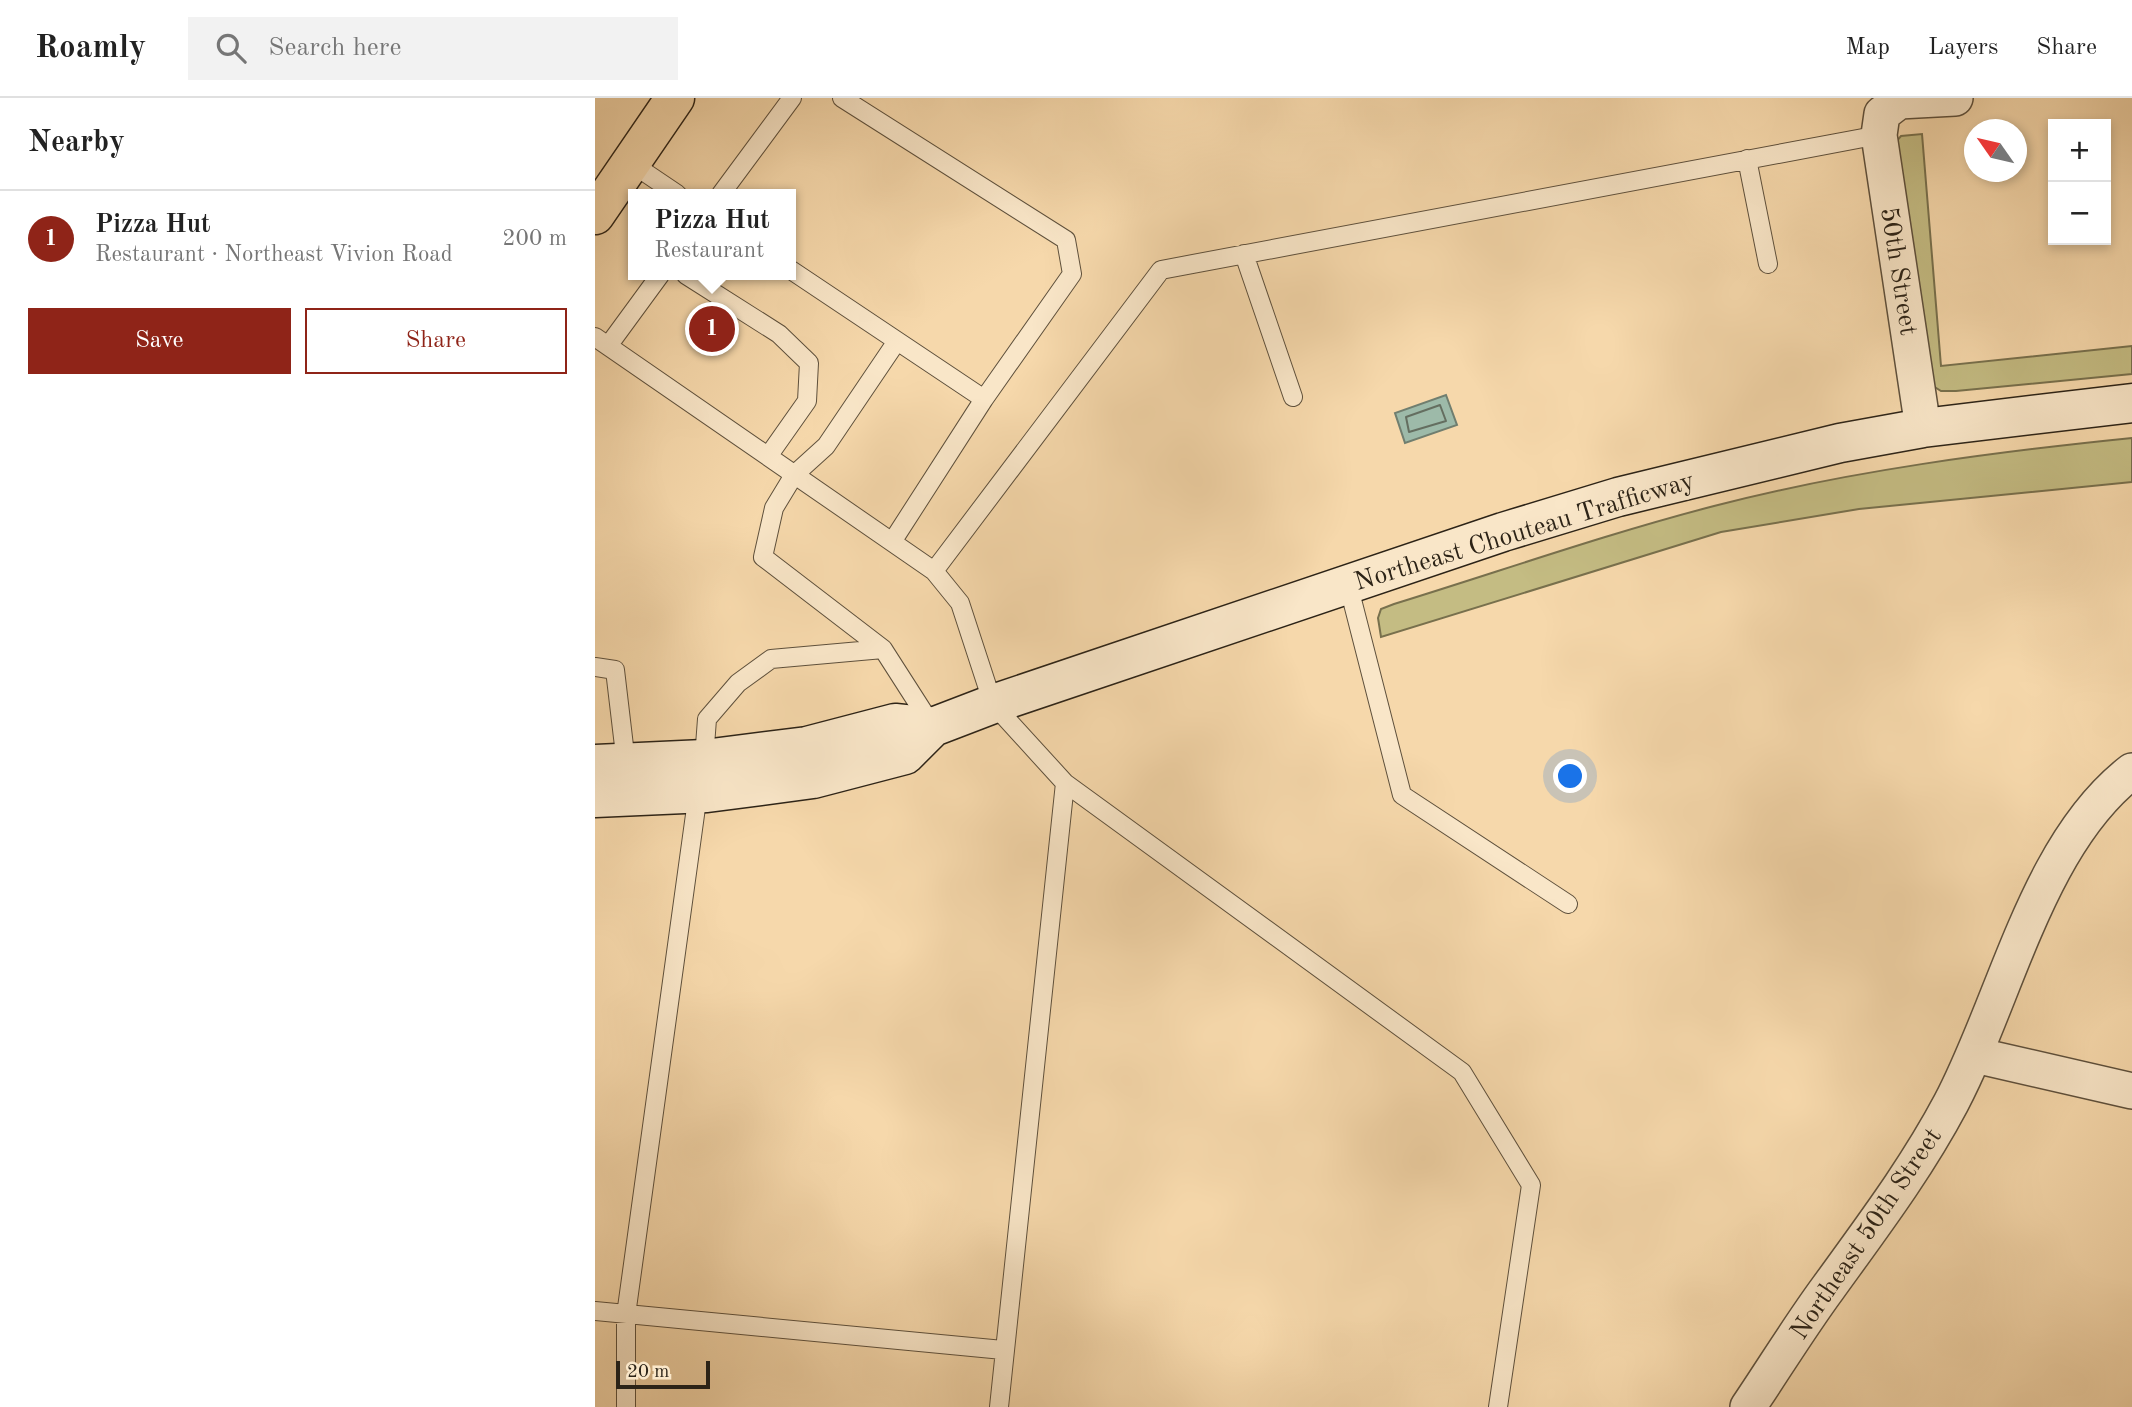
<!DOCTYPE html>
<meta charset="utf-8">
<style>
body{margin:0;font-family:"Old Standard TT",serif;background:#f2f2f2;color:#222}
.controls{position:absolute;right:21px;top:21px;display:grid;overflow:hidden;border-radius:0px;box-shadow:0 4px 10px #0003}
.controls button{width:63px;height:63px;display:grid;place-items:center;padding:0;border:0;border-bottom:2px solid #e0e0e0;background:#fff;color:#222;font:35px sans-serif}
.compass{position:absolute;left:1369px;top:21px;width:63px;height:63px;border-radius:50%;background:#fff;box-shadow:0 4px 10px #0003;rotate:304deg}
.scale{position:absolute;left:21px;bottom:18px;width:94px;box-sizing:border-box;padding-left:7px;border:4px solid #2c2317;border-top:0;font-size:19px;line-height:24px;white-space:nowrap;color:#2c2317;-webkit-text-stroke:5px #f9e6c8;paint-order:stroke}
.you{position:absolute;left:976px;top:679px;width:24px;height:24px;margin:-18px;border:5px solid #fff;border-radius:50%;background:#1a73e8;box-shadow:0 0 0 10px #1a73e833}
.badge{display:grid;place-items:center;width:46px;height:46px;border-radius:50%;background:#8f2418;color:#fff;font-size:23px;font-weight:700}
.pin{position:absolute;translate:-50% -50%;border:4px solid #fff;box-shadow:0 2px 7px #0006}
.popup{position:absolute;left:33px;top:91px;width:168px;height:91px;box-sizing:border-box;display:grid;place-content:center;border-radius:0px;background:#fff;filter:drop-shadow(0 2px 5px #0005);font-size:23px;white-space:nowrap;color:#767676}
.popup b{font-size:26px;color:#222}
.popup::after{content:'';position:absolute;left:50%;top:100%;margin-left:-14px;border:14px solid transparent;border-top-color:#fff}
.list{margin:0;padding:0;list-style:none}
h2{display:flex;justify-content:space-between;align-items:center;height:91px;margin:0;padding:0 28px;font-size:30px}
h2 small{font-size:23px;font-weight:400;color:#767676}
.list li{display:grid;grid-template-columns:46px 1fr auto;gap:21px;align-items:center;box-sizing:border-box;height:98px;padding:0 28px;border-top:2px solid #e0e0e0}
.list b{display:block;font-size:26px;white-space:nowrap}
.list p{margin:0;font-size:23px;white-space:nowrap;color:#767676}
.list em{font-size:23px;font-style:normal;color:#767676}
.actions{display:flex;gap:14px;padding:21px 28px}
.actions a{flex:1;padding:16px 0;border:2px solid #8f2418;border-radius:0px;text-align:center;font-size:24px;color:#8f2418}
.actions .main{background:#8f2418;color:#fff}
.icon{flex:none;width:38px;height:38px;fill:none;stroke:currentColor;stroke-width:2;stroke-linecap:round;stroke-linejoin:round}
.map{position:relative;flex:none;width:1537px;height:1309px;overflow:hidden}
header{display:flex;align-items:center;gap:42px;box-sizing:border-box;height:98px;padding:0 35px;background:#fff;border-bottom:2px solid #e0e0e0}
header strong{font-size:33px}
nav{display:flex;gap:38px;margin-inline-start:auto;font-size:24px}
.search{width:490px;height:63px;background:#f2f2f2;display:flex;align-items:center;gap:18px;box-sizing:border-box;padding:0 24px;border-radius:0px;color:#767676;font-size:26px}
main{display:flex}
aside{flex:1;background:#fff}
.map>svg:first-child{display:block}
.green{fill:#c4bc83;stroke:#78704d;stroke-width:2}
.water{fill:#9dbaa9;stroke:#707e6f;stroke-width:2}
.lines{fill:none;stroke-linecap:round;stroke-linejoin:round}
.shore{stroke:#646e60;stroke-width:2}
.lane-casing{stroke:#5e503c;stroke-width:20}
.street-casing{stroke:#5e503c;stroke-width:38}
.secondary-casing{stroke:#2c2317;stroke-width:41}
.primary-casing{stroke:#2c2317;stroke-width:41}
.lane{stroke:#f9e6c8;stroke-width:18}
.street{stroke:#f9e6c8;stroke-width:35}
.secondary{stroke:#f9e6c8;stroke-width:38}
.primary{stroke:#f6d8ab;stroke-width:38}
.labels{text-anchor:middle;stroke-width:7;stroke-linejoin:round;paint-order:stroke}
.street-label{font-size:26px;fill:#2c2317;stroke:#f9e6c8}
</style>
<header>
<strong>Roamly</strong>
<div class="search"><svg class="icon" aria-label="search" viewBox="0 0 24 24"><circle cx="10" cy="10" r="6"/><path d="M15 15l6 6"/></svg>Search here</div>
<nav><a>Map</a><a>Layers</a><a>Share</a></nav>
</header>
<main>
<aside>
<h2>Nearby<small></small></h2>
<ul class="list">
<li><span class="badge">1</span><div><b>Pizza Hut</b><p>Restaurant · Northeast Vivion Road</p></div><em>200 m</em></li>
</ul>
<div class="actions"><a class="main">Save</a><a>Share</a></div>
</aside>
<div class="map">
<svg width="1537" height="1309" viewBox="0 0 1537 1309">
<rect width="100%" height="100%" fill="#f6d8ab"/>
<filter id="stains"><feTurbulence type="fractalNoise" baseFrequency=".00286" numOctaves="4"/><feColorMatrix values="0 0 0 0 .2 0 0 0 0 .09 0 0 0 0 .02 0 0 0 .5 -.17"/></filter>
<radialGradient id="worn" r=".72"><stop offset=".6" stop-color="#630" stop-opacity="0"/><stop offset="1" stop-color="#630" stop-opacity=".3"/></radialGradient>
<path class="green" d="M1327,36L1346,268L1537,248V276L1361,293H1346L1335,286L1300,45L1306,38Z
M1537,340V384L1264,411L1126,434L786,539L783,520L786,511L799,506C906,473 1011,436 1119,408C1253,373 1399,354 1537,340Z"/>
<path class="water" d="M851,297L862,327L810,345L800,315Z"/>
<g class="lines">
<path class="shore" d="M845,307L851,323L814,334L811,319Z"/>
<defs>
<path id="lane" d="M247,0L471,142L477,176L389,301L297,444
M1152,61L1173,166
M36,65L82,96
M126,96L197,0
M649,156L698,299
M196,172L389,301
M91,177L184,236L214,265L212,303L174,357
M0,239L339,473L566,172L1284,37
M302,243L231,348L199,377L179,410L168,459L288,551L338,629
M13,248L65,177
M339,473L365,505L398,606L470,685L867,974L936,1087L903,1309
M753,486L807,697L973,806
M0,569L20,572L31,665
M109,661L112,621L143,585L176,561L288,551
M0,1213L408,1252
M31,1309V1217L103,695
M404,1309L470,685"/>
<path id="street" d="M1328,330L1284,37L1287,16L1304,3L1360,0
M1380,957L1537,993
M1153,1309C1180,1269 1205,1228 1233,1190C1277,1129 1321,1071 1356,1005C1411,901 1442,746 1537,673"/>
<path id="secondary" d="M0,666L109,661L212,648L300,625L338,629
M0,700L112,695L218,681L310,657L338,629L398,606L908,434L1023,399L1245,345L1328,330L1537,305"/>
<path id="primary" d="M0,117L80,0"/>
</defs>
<use href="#lane" class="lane-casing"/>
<use href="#street" class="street-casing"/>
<use href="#secondary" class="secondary-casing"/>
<use href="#primary" class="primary-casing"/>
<use href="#lane" class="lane"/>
<use href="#street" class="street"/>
<use href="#secondary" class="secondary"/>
<use href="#primary" class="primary"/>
</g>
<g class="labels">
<g class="street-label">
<text transform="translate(1305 173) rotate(81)" y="9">50th Street</text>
<text transform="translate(929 432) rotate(-17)" y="9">Northeast Chouteau Trafficway</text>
<text transform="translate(1270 1135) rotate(-56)" y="9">Northeast 50th Street</text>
</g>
</g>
<rect width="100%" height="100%" filter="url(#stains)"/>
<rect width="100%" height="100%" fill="url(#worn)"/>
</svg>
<div class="controls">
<button>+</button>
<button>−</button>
</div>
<svg class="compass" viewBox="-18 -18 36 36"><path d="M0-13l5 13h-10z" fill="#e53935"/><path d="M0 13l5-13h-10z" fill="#767676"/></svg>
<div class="scale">20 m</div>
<div class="you"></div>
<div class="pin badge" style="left:117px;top:231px">1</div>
<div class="popup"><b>Pizza Hut</b>Restaurant</div>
</div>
</main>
